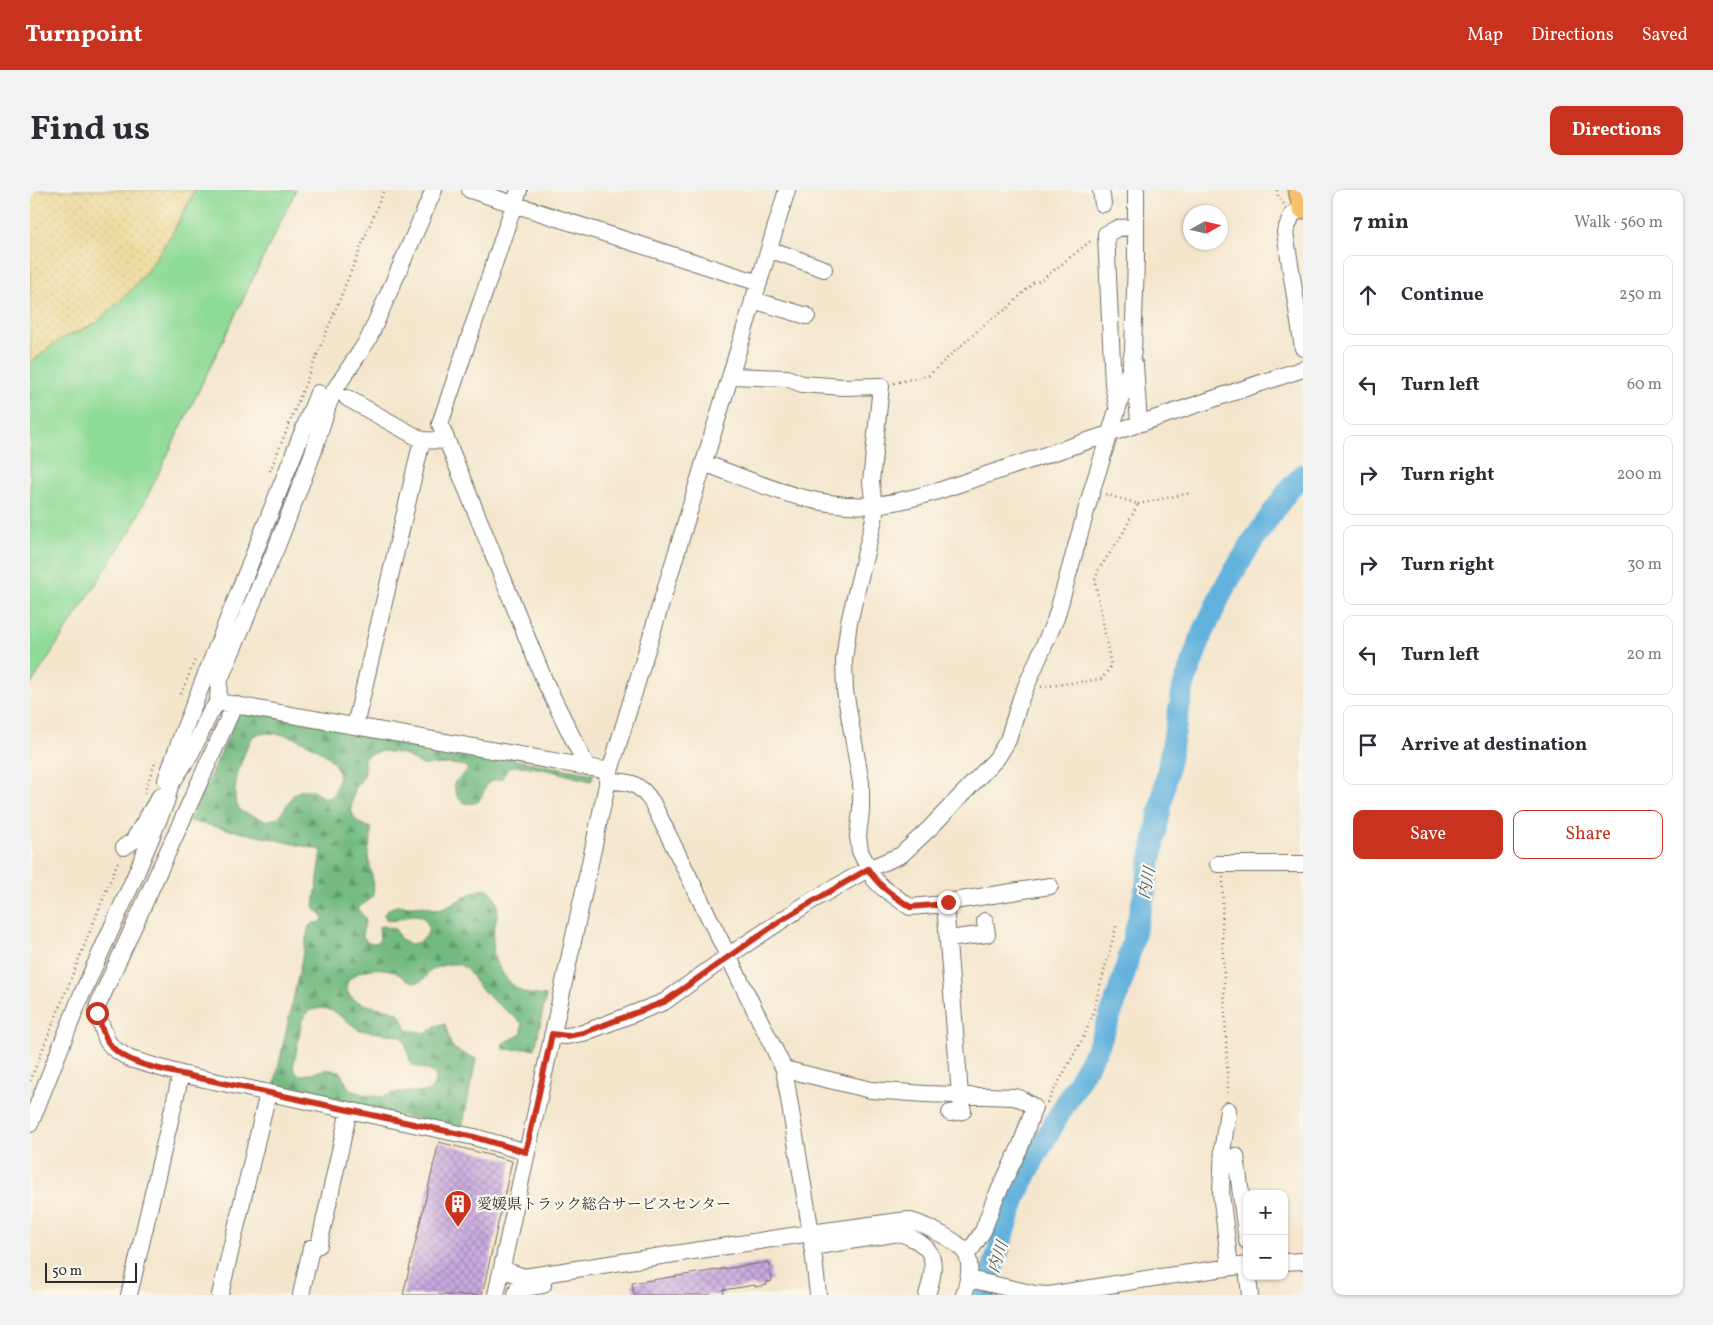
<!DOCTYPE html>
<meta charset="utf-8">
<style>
body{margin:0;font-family:Vollkorn,"Noto Serif JP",serif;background:#f2f2f3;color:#2b2b33}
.controls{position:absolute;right:15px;bottom:15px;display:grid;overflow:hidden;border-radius:10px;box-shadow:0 1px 4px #0004}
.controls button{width:45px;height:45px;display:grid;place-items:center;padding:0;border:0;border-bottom:1px solid #e1e1e2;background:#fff;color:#2b2b33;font:25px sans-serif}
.compass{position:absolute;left:1153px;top:15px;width:45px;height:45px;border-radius:50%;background:#fff;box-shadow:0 1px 4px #0004;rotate:82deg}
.scale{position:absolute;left:15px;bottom:12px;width:92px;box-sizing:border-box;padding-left:5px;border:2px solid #2b2b2b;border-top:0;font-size:14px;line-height:18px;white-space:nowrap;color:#2b2b2b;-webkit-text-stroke:4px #fbf7ec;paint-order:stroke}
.stop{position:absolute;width:15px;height:15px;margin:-11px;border:4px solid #c8321e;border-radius:50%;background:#fff}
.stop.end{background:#c8321e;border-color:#fff;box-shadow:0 1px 5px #0008}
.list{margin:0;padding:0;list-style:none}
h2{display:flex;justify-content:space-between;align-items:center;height:65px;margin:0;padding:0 20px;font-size:21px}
h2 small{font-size:16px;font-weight:400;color:#7c7c81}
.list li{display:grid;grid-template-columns:32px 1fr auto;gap:15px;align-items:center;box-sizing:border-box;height:80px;margin:0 10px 10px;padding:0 10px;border:1px solid #e1e1e2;border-radius:10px}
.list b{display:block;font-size:19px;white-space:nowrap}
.list em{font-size:16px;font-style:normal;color:#7c7c81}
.actions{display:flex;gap:10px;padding:15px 20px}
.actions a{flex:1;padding:11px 0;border:1px solid #c8321e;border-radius:10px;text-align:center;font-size:18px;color:#c8321e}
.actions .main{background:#c8321e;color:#fff}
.icon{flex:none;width:28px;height:28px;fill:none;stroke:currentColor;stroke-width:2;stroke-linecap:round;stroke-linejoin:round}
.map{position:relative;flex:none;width:1273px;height:1105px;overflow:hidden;border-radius:10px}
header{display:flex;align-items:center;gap:30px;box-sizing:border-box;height:70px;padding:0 25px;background:#c8321e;color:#fff}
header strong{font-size:24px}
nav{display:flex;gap:28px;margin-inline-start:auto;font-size:18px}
.intro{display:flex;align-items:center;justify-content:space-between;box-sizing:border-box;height:120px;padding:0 30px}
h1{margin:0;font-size:35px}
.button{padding:12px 22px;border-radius:10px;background:#c8321e;color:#fff;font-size:18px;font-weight:700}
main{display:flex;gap:30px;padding:0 30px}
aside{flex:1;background:#fff;border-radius:10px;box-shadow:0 1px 4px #0004}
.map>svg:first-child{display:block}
.grass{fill:#8eda97;stroke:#5c8261}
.forest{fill:url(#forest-firs);stroke:#4e7256;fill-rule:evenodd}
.sand{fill:url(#sand-dots);stroke:#8c8264}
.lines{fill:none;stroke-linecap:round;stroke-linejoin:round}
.river{stroke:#63b2dd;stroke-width:22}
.building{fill:url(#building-cross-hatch)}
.minor-casing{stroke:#716c64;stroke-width:18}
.major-casing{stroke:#716c64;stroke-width:23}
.path{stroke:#716c64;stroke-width:2.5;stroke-dasharray:1 4;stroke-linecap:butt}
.minor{stroke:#fff;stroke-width:16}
.major{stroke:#f8bf6c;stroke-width:21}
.route{stroke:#c8321e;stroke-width:6}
.labels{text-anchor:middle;stroke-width:4.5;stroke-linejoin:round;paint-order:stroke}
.poi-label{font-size:15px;fill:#2b2b2b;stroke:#fbf7ec;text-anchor:start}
.water-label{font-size:16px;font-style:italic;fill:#3f5a69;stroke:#fbf7ec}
</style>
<header>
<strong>Turnpoint</strong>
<nav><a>Map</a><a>Directions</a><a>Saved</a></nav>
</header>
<div class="intro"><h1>Find us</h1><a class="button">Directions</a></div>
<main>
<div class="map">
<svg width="1273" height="1105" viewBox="0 0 1273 1105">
<defs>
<pattern id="forest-firs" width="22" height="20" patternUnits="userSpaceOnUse" patternTransform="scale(1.25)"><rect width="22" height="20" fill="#72ba80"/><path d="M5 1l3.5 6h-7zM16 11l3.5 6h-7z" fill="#5e9769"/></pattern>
<pattern id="sand-dots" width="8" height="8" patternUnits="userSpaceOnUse" patternTransform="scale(1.25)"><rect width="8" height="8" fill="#eeda9e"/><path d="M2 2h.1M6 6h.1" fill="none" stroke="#cb8" stroke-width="1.8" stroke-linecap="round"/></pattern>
<pattern id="building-cross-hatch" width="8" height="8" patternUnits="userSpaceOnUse" patternTransform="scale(1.25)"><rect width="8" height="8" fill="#c8a9df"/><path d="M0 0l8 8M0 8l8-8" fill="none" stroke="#a38ab5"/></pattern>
</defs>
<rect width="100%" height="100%" fill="#fbf7ec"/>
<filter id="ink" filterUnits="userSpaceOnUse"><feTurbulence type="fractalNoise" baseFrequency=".02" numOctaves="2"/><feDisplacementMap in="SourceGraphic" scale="10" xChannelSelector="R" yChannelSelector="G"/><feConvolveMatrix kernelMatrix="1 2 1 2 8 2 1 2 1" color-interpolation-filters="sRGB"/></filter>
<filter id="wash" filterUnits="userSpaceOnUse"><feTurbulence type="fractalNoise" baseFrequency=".0096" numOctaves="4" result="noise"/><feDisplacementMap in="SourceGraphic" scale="20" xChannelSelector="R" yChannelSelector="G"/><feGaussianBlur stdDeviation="1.12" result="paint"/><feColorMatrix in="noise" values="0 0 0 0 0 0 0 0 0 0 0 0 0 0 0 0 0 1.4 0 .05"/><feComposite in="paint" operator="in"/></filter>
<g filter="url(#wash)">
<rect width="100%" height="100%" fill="#f4e6cd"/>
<path class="grass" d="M165,0H266L102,338L0,496V173C10,165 19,155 30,149C42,143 57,140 68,131C110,96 142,50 165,0Z"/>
<path class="forest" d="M211,520L563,584L562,590L560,591C543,587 495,572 481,577C475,580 475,585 472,589C450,591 459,598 448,612C431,617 426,609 424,593L438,580L435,576L421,574L393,575L373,564L352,561L340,564L334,568L335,583L332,589L324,599L321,620L324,627L329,633L341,638C343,648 338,656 338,665C339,676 346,695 343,704C341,711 334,713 329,717V721L336,729L332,745L338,753H346L350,750L349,737L352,736L365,739L370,748L378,754C383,754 389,753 393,749C401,743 400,731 390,726C378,721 367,735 356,729L354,724C363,713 371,716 383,716C386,716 389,715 391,716C397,716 401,719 407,719C424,719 436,700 458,699C475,715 465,727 463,746C463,752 463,760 464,766C467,778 481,797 493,802C500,805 509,805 516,806L505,859C495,857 484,861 474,859L472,857L473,853L492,844V833C479,822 463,812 451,799C443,791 440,778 428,774C421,773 408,776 402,780C396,783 396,791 388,792C378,793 373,786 365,782C353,776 331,778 321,788C317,791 315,797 317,801C326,821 364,815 371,826C374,830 375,836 377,840L397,843C402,838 407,834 415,834C418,841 418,848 421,854C424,862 438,865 446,869L432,939L244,897L279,736L284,733H289L293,730L292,724L287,721L284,716L292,660L159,631ZM237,543C244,544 253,544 260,546C275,552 305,565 308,582C310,590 305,601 301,608H294L282,600H272L264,604L249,627L237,631L210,621C208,616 205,612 205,606C204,590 214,559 224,545ZM292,818L304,821L329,840L371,846L375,852L381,874C396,881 418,881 398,902H368L351,907L334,905L319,899L310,881C290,876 284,886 268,885L263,878L272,831L278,821Z"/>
<path class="sand" d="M0,0H165L140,47L116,82L98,103L66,133L29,150L0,173Z"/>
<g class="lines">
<path class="river" d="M954,1105L986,1007L1005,967L1068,857L1085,813L1095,782L1115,701L1153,498L1171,447L1194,398L1222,352L1260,298L1273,285"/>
</g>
<g id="blocks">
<path class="building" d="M409,952L482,971L452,1105H373Z
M739,1072L742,1091L736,1092L737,1095L725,1097V1095L693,1100L694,1105H604L602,1093Z"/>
</g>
</g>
<g filter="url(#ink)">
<use href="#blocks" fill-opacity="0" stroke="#716c64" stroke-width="1"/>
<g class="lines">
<defs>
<path id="minor" d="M404,0L338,150L305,199L298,215L283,263L247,356L189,491L188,512L580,581
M440,0L729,93
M1071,0L1073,14
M1273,16L1262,25L1255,42L1273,158
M739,59L794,79
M723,110L777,126
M1105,175L1109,233
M701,186L757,188L772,194L813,197L851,196L841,292L845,325L819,432L814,470L815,501L831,593V621L828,646L830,661L844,689L853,698L880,717L915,714L930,905L933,921L920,923
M317,208L392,250L417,251L515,492L557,577
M1087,216L1083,194L1076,44L1088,38L1106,37
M417,251L410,234L489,0
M674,273C728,293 785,320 844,315C866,313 887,307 908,301L1273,179
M205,514L68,815L67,823L77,851L83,858L100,869L151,884L444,947L496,962
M325,536L392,250
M136,590L153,542L288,203
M577,591C600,591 609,593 622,612L754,879L781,1043L788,1104
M94,657L103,651L130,606
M1188,674H1273
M915,714L917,712L1020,696
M918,749L957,744L955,731
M522,845L537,846L553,843L634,812L698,766L781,711L838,679L871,665L900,638L967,568L978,550L991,508L1026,428L1062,300L1100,179L1103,160L1106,70V0
M754,879L841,900L895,904L984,907L991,909L1004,917L991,955L964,1011L953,1041L942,1058L936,1063
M1198,920L1193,956L1191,1003L1200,1077
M0,934L51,806L103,691L136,612L140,596L161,563L180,523L188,512
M1206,966L1217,1051
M782,1057L869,1043C906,1055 908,1071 897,1105
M1254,1072L1273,1071
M472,1079L494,1087L781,1043L877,1030C888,1032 897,1037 907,1042C941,1059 945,1069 934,1105
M1218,1086L1220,1105
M939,1089L1005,1104L1017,1105
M486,1103L488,1099L513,1095
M99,1105L151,884
M190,1105L238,903
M271,1105L281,1058L289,1055L319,920
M466,1105L580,581L757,0
M1019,1105L1116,1089L1217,1075"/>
<path id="major" d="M1269,0L1273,18"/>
</defs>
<use href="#minor" class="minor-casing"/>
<use href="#major" class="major-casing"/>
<path class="path" d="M1247,0L1248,6L1254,14
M864,193L899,185L957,132L978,118L1003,93L1013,89L1063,49
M240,281L354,0
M1108,314L1160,303
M1011,497L1072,489L1081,476L1065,390L1069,379L1092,345L1108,314L1075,304
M151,504L165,470
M114,603L126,570
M1193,687L1192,735L1198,906
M0,891L89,669
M1017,913L1054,846L1061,830L1087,733"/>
<use href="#minor" class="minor"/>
<use href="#major" class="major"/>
</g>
</g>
<g class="lines" filter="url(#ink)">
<path class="route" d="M67,823C70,832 73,844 78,852C93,874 128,878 151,884L444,947L496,962L522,844L537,846L553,843L634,812L750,731L838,679C848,696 864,706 880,717L915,714L918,712"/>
</g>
<defs>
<symbol id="building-pin" viewBox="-11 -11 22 30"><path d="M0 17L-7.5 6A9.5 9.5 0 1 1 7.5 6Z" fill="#c8321e" stroke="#fbf7ec"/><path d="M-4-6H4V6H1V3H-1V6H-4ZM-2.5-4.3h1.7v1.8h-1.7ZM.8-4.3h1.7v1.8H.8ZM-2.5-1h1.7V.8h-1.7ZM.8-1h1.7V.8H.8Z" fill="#fff"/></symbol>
</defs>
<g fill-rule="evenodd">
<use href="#building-pin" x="412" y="998" width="32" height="43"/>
</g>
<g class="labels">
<g class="poi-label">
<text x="447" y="1019">愛媛県トラック総合サービスセンター</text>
</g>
<g class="water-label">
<text transform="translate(1116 693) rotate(-78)" y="6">内川</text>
<text transform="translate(967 1067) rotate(-72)" y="6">内川</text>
</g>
</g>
</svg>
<div class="controls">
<button>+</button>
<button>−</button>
</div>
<svg class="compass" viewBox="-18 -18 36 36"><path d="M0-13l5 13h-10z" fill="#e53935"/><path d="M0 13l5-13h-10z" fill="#7c7c81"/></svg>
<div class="scale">50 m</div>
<div class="stop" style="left:67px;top:823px"></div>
<div class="stop end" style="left:918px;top:712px"></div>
</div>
<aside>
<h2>7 min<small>Walk · 560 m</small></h2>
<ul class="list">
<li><svg class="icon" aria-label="ahead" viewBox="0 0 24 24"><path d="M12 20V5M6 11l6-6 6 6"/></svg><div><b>Continue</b></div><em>250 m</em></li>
<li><svg class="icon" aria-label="left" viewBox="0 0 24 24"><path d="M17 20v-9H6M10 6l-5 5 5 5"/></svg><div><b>Turn left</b></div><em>60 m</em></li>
<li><svg class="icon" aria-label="right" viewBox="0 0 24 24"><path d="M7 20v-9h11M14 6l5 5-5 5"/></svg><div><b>Turn right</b></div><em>200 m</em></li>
<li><svg class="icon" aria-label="right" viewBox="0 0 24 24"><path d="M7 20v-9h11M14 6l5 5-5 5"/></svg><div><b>Turn right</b></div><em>30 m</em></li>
<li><svg class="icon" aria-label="left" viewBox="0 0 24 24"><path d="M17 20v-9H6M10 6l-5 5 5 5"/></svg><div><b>Turn left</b></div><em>20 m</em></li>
<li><svg class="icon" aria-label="arrive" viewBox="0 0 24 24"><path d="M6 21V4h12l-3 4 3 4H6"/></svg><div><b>Arrive at destination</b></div></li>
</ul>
<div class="actions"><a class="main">Save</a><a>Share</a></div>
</aside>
</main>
